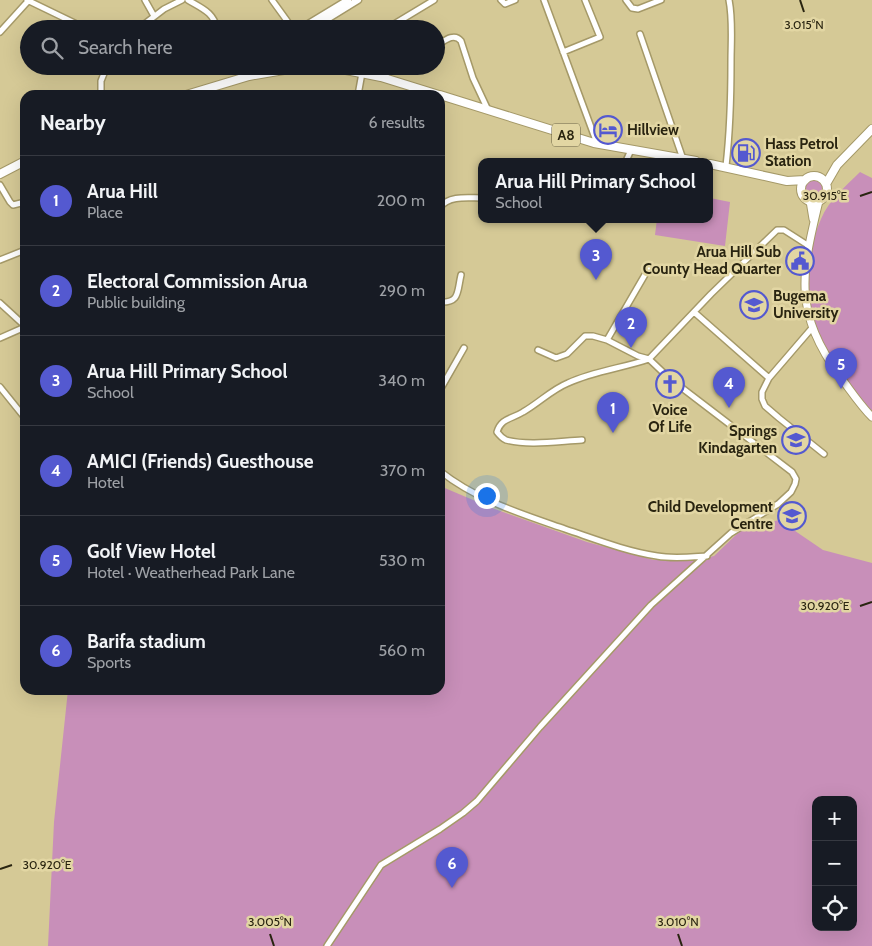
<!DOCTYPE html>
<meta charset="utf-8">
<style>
body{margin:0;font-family:Cabin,sans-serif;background:#20242c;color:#f1f3f6}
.controls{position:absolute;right:15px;bottom:15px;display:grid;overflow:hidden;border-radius:10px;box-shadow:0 5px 20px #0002}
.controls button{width:45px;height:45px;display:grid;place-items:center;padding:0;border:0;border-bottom:1px solid #363941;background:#171b24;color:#f1f3f6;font:25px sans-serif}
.you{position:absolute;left:486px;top:495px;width:18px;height:18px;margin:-12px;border:4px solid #fff;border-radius:50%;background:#1a73e8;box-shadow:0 0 0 8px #1a73e833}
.badge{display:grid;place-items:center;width:32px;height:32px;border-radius:50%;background:#5459d0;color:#fff;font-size:16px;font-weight:700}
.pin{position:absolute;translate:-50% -41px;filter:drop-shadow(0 1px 2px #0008)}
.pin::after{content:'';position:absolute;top:26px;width:18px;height:15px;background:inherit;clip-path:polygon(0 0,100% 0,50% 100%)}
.popup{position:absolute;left:478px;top:158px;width:235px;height:65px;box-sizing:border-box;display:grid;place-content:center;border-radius:10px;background:#171b24;filter:drop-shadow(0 1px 4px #0005);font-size:16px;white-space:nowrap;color:#9ea1a6}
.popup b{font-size:19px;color:#f1f3f6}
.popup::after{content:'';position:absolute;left:50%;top:100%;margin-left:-10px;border:10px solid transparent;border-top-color:#171b24}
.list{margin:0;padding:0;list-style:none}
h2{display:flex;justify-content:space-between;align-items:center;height:65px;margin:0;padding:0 20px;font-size:21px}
h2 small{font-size:16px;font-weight:400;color:#9ea1a6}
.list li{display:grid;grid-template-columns:32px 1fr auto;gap:15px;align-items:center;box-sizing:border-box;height:90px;padding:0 20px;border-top:1px solid #363941}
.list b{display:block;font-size:19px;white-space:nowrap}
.list p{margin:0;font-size:16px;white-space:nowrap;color:#9ea1a6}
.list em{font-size:16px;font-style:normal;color:#9ea1a6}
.icon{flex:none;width:28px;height:28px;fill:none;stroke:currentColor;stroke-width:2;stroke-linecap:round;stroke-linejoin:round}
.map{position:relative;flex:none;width:872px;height:946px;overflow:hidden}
.search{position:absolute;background:#171b24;box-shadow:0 5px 20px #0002;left:20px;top:20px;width:425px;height:55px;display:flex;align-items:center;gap:12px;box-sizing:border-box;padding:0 18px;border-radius:28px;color:#9ea1a6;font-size:19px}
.panel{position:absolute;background:#171b24;box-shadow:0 5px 20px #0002;left:20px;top:90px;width:425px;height:605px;border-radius:15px}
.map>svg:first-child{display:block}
.green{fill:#c88fb9;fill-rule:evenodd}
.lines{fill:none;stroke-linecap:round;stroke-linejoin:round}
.minor-casing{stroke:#a59968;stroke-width:8}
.tertiary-casing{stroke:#a59968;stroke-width:9}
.secondary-casing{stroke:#a59968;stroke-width:9}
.primary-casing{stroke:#a59968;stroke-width:10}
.minor{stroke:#fff;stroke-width:5}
.tertiary{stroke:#fff;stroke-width:6}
.secondary{stroke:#fff;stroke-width:7}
.primary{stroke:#fff;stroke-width:8}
.ticks{fill:none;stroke:#292410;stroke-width:2}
.labels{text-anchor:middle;stroke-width:5;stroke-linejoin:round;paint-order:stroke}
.shield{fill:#e2d6a3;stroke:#60593c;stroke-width:1}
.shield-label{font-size:14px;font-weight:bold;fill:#292410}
.poi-label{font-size:15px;font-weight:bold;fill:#292410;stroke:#e2d6a3;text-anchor:start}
.ticks-label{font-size:12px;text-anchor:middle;fill:#292410;stroke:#e2d6a3;stroke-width:5;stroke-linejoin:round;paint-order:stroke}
</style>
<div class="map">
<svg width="872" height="946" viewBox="0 0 872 946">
<rect width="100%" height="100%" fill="#d5c996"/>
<path class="green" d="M860,172L872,178V416C852,390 826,362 816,330C804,295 806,253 821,219C829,200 846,186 860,172Z
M804 190a10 10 0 1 1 20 0a10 10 0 1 1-20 0Z
M710,198L730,202L725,246L655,235L657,219H710Z
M440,486L492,508L587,542L654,560H697L714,556L742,529L779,520L823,550L872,563V946H48L54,822L68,690H440ZM816,800H853V927H816Z"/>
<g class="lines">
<defs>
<path id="minor" d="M27,0L87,29
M145,0L154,16
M188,0C201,8 214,12 217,29
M272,0L293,29
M501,0L505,4L515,0
M544,0L595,138L594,143
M626,0L632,8L638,9L661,0
M138,29L164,9L182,0
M386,29L434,0
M0,32L29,0
M640,34L683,159
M436,46C444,41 454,32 461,41L473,78L488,110
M563,52L600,37L585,0
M381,77L399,66
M101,95V81L107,66
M358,95L362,73
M626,161L631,150
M726,166C730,131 731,97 731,62C731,41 733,20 729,0
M0,185L10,202L13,205L25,202
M440,207C450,195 468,198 482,198
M0,260L25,250
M440,302C460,303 457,292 461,275
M0,303L25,326
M694,312L769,378
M812,328L769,378L762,392V399L765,406L779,418L824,454
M0,338L25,327
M538,350L556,358L567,354L585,336H593L607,340
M649,359L638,356L607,340L650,266
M0,387L25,418
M440,390L464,348
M582,440C560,441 528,446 506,440C502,438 500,436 497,432C501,418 512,419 523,412C539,403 551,390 568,383C594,371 623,368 649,359
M440,471C476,500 522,514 565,529C595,539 625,551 657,556C673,559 690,557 707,556
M327,946L381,865L440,829L463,813L477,801L540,727L651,605L731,533L778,504L791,492L795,484L796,479L792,472L669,378L649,359L711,294L777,230H784L809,246"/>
<path id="tertiary" d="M300,29L348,0
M311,29L358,0
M249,76L254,66
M241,78L248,66"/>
<path id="secondary" d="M810,201L813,219
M819,201C801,275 793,312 841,378C851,391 860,405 872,417"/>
<path id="primary" d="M326,66L381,77L439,95
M186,95L249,76L307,66
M440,95L594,143L696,161
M710,164L787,181L805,180
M0,174L25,161
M801 189a13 13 0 1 1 26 0a13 13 0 1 1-26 0Z
M826,184L837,165L872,129"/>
</defs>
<use href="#minor" class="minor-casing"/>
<use href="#tertiary" class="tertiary-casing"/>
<use href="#secondary" class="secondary-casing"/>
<use href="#primary" class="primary-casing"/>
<use href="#minor" class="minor"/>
<use href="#tertiary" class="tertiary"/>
<use href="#secondary" class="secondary"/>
<use href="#primary" class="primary"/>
</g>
<path class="ticks" d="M800,0L804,12M860,196L872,192M860,606L872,602M0,869L12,865M270,934L274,946M678,934L682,946"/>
<defs>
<symbol id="hotel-ring" viewBox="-11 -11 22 22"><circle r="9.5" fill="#e2d6a3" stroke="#5459d0" stroke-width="1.5"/><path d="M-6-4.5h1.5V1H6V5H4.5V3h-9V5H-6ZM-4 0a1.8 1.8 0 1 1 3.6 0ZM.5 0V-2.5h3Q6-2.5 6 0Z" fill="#5459d0"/></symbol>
<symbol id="fuel-ring" viewBox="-11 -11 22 22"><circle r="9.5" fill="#e2d6a3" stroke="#5459d0" stroke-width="1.5"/><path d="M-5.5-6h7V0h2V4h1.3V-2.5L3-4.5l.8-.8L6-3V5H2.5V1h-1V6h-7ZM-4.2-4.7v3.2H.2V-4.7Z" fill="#5459d0"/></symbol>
<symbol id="civic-ring" viewBox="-11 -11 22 22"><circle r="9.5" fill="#e2d6a3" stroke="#5459d0" stroke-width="1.5"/><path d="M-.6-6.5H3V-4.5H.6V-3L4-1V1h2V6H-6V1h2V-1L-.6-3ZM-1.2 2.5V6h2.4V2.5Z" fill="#5459d0"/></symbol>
<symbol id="university-ring" viewBox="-11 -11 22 22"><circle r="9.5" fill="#e2d6a3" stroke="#5459d0" stroke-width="1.5"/><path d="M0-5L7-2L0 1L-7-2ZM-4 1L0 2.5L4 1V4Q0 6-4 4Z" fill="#5459d0"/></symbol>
<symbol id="church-ring" viewBox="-11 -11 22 22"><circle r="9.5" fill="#e2d6a3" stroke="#5459d0" stroke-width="1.5"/><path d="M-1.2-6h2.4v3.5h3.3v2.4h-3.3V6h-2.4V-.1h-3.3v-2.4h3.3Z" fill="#5459d0"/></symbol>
<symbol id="school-ring" viewBox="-11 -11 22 22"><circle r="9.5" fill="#e2d6a3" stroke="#5459d0" stroke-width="1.5"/><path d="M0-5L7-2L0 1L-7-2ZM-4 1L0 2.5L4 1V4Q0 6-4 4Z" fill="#5459d0"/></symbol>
</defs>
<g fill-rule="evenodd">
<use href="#hotel-ring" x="592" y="114" width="32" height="32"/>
<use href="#fuel-ring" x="730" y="137" width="32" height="32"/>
<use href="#civic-ring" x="784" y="245" width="32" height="32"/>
<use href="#university-ring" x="738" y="289" width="32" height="32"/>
<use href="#church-ring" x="654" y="368" width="32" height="32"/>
<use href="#school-ring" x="780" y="424" width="32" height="32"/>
<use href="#school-ring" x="776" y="500" width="32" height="32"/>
</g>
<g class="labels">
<rect class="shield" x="552" y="123.5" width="28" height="23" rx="4"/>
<g class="shield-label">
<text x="566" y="140">A8</text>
</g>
<g class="poi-label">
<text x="627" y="135">Hillview</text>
<text x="765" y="149">Hass Petrol<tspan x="765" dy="17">Station</tspan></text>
<text x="781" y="257" text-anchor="end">Arua Hill Sub<tspan x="781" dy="17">County Head Quarter</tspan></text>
<text x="773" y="301">Bugema<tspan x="773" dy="17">University</tspan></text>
<text x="670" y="415" text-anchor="middle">Voice<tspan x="670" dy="17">Of Life</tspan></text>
<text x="777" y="436" text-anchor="end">Springs<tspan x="777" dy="17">Kindagarten</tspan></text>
<text x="773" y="512" text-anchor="end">Child Development<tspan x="773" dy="17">Centre</tspan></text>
</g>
</g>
<g class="ticks-label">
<text x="804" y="29">3.015°N</text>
<text x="825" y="200">30.915°E</text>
<text x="825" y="610">30.920°E</text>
<text x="47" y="869">30.920°E</text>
<text x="270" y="926">3.005°N</text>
<text x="678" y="926">3.010°N</text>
</g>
</svg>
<div class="controls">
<button>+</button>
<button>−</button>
<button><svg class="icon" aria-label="locate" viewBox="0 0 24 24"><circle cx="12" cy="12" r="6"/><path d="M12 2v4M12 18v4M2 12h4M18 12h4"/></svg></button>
</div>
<div class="you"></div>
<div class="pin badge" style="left:613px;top:433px">1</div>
<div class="pin badge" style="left:631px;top:348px">2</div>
<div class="pin badge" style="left:596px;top:280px">3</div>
<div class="popup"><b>Arua Hill Primary School</b>School</div>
<div class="pin badge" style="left:729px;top:408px">4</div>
<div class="pin badge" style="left:841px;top:389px">5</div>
<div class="pin badge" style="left:452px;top:888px">6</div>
<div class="search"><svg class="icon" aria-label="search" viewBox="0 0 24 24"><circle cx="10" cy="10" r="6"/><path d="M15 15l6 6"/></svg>Search here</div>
<section class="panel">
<h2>Nearby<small>6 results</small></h2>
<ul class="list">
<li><span class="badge">1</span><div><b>Arua Hill</b><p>Place</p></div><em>200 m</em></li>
<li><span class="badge">2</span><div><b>Electoral Commission Arua</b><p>Public building</p></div><em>290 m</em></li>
<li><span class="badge">3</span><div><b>Arua Hill Primary School</b><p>School</p></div><em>340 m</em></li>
<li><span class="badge">4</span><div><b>AMICI (Friends) Guesthouse</b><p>Hotel</p></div><em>370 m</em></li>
<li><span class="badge">5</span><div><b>Golf View Hotel</b><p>Hotel · Weatherhead Park Lane</p></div><em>530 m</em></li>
<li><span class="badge">6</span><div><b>Barifa stadium</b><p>Sports</p></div><em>560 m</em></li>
</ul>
</section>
</div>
